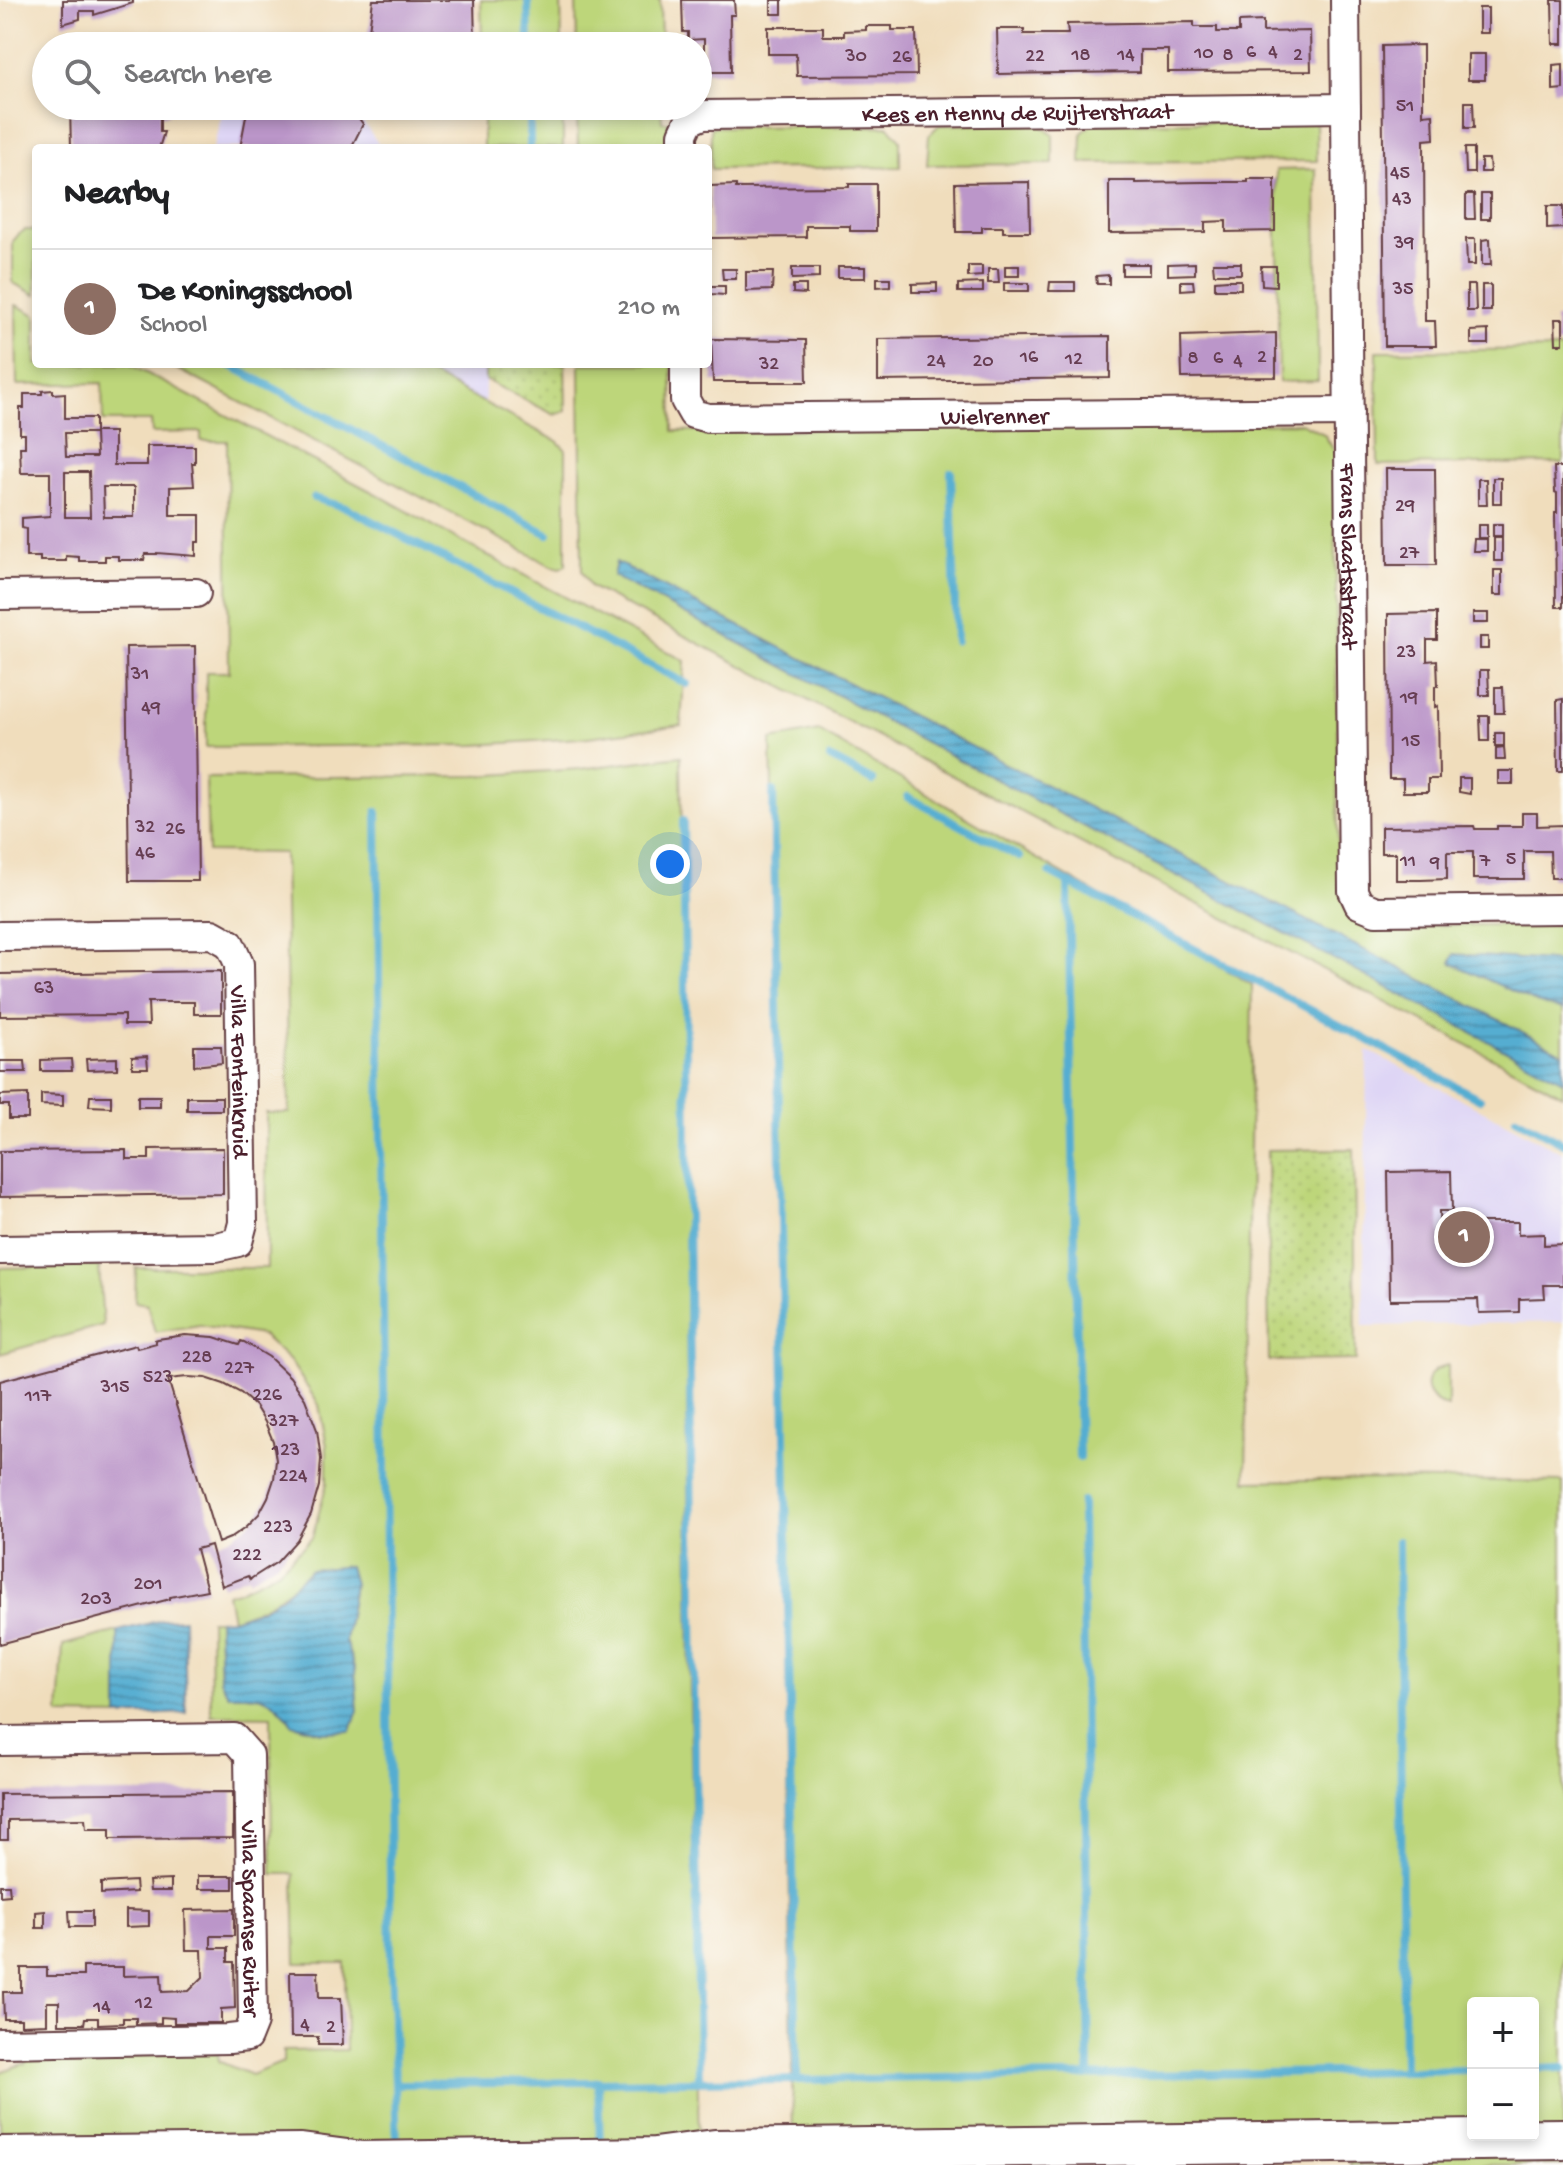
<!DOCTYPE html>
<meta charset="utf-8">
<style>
body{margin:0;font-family:"Gochi Hand",sans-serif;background:#f6f6f6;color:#202124}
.controls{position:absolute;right:24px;bottom:24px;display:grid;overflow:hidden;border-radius:8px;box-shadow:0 4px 12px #0003}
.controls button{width:72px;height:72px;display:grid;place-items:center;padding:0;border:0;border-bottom:2px solid #e0e0e0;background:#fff;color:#202124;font:40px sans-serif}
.you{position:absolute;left:670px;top:864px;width:28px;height:28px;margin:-20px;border:6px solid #fff;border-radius:50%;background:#1a73e8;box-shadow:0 0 0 12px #1a73e833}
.badge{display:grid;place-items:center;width:52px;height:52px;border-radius:50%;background:#2563eb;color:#fff;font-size:26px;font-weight:700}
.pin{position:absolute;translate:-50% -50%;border:4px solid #fff;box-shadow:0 2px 8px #0006}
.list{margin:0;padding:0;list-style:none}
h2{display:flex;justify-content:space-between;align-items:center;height:104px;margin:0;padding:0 32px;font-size:34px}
h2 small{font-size:26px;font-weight:400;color:#757577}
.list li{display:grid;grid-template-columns:52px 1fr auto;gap:24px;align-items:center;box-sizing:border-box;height:120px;padding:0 32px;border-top:2px solid #e0e0e0}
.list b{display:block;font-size:30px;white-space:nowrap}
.list p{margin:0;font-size:26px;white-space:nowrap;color:#757577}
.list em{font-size:26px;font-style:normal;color:#757577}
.icon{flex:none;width:44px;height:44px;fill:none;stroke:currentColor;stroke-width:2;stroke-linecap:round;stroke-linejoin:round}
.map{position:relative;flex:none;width:1563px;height:2165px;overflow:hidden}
.search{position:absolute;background:#fff;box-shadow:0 4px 12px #0003;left:32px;top:32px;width:680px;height:88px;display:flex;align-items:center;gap:20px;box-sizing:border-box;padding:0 28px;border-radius:44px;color:#757577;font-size:30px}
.panel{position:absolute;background:#fff;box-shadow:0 4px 12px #0003;left:32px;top:144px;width:680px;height:224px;border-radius:8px}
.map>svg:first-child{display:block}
.built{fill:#ded5f5}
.green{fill:#bdd67a;stroke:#847a52;stroke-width:2}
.park{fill:url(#park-dots);stroke:#847a52;stroke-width:2}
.water{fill:url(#water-rules);stroke:#4f667e;stroke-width:2}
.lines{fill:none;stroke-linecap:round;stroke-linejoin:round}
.stream{stroke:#54add1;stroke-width:8}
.building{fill:#bb96c9;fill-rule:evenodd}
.street-casing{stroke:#633c41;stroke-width:32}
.secondary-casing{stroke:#633c41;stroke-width:44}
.street{stroke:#fff;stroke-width:28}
.secondary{stroke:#fff;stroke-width:40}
.labels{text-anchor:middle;stroke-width:7;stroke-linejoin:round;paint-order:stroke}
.number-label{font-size:20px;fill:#663d52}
.street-label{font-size:24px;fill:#4a1f2b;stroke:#fdfcf7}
</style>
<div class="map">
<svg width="1563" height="2165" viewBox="0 0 1563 2165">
<defs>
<pattern id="park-dots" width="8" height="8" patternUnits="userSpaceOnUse" patternTransform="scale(2)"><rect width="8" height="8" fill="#bdd67a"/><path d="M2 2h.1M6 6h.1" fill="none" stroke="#a4b76a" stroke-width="1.8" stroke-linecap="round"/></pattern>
<pattern id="water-rules" width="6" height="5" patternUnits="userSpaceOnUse" patternTransform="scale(2)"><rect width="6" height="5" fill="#54add1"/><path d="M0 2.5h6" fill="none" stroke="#488caa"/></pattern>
</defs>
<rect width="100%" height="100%" fill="#fdfcf7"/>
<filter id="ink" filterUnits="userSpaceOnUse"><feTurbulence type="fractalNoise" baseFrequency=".0125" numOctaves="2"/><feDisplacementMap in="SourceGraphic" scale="16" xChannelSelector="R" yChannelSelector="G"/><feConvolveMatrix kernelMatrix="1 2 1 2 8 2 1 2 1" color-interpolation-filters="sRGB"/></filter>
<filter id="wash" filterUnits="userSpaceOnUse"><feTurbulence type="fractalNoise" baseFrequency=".006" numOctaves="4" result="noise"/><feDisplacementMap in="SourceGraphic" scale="32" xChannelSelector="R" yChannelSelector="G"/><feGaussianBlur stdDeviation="1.8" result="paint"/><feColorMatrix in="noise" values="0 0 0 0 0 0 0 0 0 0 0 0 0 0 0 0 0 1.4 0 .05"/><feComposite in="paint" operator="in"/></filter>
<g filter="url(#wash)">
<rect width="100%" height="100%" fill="#f0ddbc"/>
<path class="built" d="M224,106H352L378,143L386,148H213Z
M406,364H485V406Z
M1367,1050L1563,1153V1322L1363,1326Z"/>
<path class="green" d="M481,0H561L562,46H482Z
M576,0H660L661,46H577Z
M483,106H563V148H483Z
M577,106H661L662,122H669L670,148H578Z
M1316,121L1317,161L1081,163L1082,133L1093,123Z
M1038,123L1053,135V164L927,165L929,135L939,125Z
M889,126L900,140V167L711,169V127Z
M1316,169L1318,381L1279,382L1276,170Z
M25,230H36V295L13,283V241L19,234Z
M16,305L36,315V364H129L380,496L477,550L685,661L681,725L580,738L475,745L206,747V672H229L227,441H201V432L152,433L151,421H103L102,383L17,385Z
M1563,349V463L1378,465L1377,351Z
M168,364H411L557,441L566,450V565L560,568L552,566Z
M580,364H672L673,431L1301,423L1324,434L1335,452L1338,860C1340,895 1337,912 1375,925H1563V1095L591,587L582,571Z
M819,731L1252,985L1246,1481L1373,1479L1563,1482V2131L1533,2132V2003H1473V2132L793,2140L779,1109L771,740Z
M681,756L690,1706L699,2143L0,2148V2072L26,2063V2054L218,2053V2061L251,2075L283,2062V2051L346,2050L345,1963H296L294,1874H272L271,1716L211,1715L210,1620H218L220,1679L228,1695C259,1694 274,1695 292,1724L322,1732L355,1670L345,1641L354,1584L310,1570C281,1598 270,1606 232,1619L227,1594L238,1591L278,1571L312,1538L327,1483V1446L319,1405L290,1361L262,1335L200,1325L155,1332L147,1304L135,1302L136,1268H267L266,1113H289L284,853L208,852L206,778L476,776L580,769Z
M99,1266L103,1325L0,1354V1268Z
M1448,1365V1407C1420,1399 1419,1372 1448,1365Z
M118,1631V1716L59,1715L63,1645Z
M1563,2148V2165H1350V2154Z"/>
<path class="park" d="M485,364H565L566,411L555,415L485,380Z
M1354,1149L1356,1360L1269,1361L1267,1150Z"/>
<path class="water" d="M616,562L1563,1053V1081L613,576Z
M1454,954L1563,962V1010L1536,1002L1451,963Z
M349,1566L354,1584L345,1641L355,1670L358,1710L351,1731L322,1732L292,1724C274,1695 259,1694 228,1695L220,1679L218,1620L232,1619L261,1609L281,1597L310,1570Z
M184,1619L186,1713L118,1716V1631L162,1620Z"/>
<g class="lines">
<path class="stream" d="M528,0L529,46
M530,106V148
M228,364L548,534
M951,472L956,641
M314,498L347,508L687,684
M830,758L873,781
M773,791L797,2080
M908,797L1019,857
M377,812L391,1960L395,2084L797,2080L1473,2070
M683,821L699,2080
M1050,873L1480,1099
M1068,882L1079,1457
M1516,1118L1563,1143
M1082,1502L1089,2075
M1398,1541L1404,2071
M1533,2069L1563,2068
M598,2081L600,2146
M395,2084L397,2148"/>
</g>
<g id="blocks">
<path class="building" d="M63,0H133V3L94,15V11H80V19L63,24Z
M373,0H474L475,46H367Z
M682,0H734L735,15H730L731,72H704V39L688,40V32H683Z
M771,0H782V14H771Z
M1552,0H1563V44H1553Z
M1479,8H1488V33H1479Z
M1263,21V32L1310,31L1311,71L1168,72V50H1140V72L998,74L997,29H1024V34H1068L1067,24L1194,22V27H1217V32H1239V22Z
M866,26H892V30H916L917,75L797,76L796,54H768V27H823V36H844V31L866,30Z
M1423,45V115L1433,114L1434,139L1424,140L1425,321H1435L1436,346H1385L1382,46Z
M1468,54H1485V80H1468Z
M1563,64V89L1553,90V65Z
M1465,102H1473L1474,128H1465Z
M70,106H171L168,115H160V132H164L159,148H71Z
M248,106H350L363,124L351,148H240Z
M1465,148H1474V173H1466Z
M1481,159H1489L1490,172H1481Z
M1248,179H1275V231L1226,232V221L1205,222V232L1109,233V181H1135V183L1203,182H1248Z
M1029,182L1030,232H1003V227H982V232H956L955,183Z
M849,184H876V231H850V226H806V237L711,238L710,186L736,185V188L849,187Z
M1466,194H1474L1475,219H1466Z
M1481,194H1490V219H1481Z
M1547,206H1563V228L1547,229Z
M1466,239H1475V265H1467Z
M1490,239L1491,265H1482V240Z
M1195,263V274L1168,275V264Z
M1213,263H1241V274H1214Z
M1122,264H1149V275H1122Z
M968,266H982V276L968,277Z
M1005,266H1019V276H1005Z
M1261,266H1276V286L1262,285Z
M838,267H865V278H838Z
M792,268H819V278L792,279Z
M722,269H736V279H723Z
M988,269H998L999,283H988Z
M746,272H773L772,290L746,291Z
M1109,275V284H1097L1096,276Z
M877,278H890V286L877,287Z
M1228,280H1241V289H1215V281Z
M1181,281H1193L1194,289L1181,290Z
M1050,282H1075V291H1049Z
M937,283V292H912V284Z
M983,283V292H958V284Z
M1004,283H1029V291H1004Z
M793,285H806V294L793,293Z
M1467,285H1475L1476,311H1467Z
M1482,285H1491V311H1482Z
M711,286H725V295L711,294Z
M1555,319H1563V344H1556Z
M1488,330V344H1471V331Z
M1276,333V377L1182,378L1181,336Z
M1110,336V378L878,381V339Z
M711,339L806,340L807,382H713Z
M53,390V394L65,393V418H95V432H114V465H147V446H195V463H192L194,486L170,487V515H200V542H196V556L157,553V554H145L144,560H118V556H105V561H79V557L66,556V561H40V557H26V529L22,528V518L50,516V473H21L20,447H25V434H20V408H24V394H42V391ZM65,433H95L96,457H66ZM65,472H89L90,517H65ZM103,487H134V517H104Z
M1554,467H1563V607H1556L1555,513H1557V493L1555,492Z
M1386,469H1435L1436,565H1387Z
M1493,478H1501V503H1493Z
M1478,479H1486L1487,505H1478Z
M1493,524H1502V536H1493Z
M1478,525H1487V538H1478Z
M1494,538H1502V561H1494Z
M1474,539H1487V551H1473Z
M1494,570H1502V595H1494Z
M1437,613V640H1427V661L1437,660L1438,686H1435V707L1438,706L1439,779H1428V792H1403V779H1389L1388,614Z
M1473,613H1488V623H1473Z
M1480,637H1488V649H1480Z
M195,646L198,881H129L126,647Z
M1480,670H1488L1489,695H1480Z
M1495,687H1503L1504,713H1495Z
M1563,699V771H1558L1557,700Z
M1480,716H1489V741H1481Z
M1495,733H1504V746H1495Z
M1504,747L1505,760H1496V748Z
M1498,771H1513V784H1498Z
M1459,778H1470V794L1459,792Z
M1522,813H1537V826L1563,825V878H1551L1550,851H1524V879H1473V852H1447V879L1421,880H1396V853H1381V827L1474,826L1475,829H1497V826H1522Z
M221,971V1014H194V1002H148L149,1025H124V1015L0,1016V974Z
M194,1046H221L222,1063L194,1066Z
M147,1056L148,1068H132V1057Z
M117,1058V1069L87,1070L86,1059Z
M71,1059L72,1071H41V1060Z
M0,1061H25L26,1072H0Z
M28,1094V1119H9V1105H0V1095Z
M41,1094L63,1095V1106L41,1105Z
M90,1096H111V1107L89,1106Z
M138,1096H160V1107H138Z
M187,1097H222V1110H187Z
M223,1148V1194L0,1197V1151L126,1150V1159H149V1149Z
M1451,1171L1452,1211H1439L1440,1236H1477V1222H1518V1235L1544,1234V1245L1563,1244V1285H1544L1545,1298L1519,1299V1312L1479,1313L1478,1299L1390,1300L1388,1172Z
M185,1335L214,1337L239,1345L241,1341L244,1342L269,1357L290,1377L305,1399L317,1430L321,1459L319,1486L311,1514L297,1540L277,1562L252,1578L250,1580L248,1576L222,1586L211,1545L196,1549L207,1590L170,1597V1599L0,1644V1381L136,1345L137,1348L156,1343L155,1340L158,1339ZM187,1377L206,1378L224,1384L241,1393L255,1406L265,1422L273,1441L276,1460L274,1479L268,1497L259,1514L246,1527L230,1538L218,1543L168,1379Z
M233,1792V1838L110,1839V1829H86L85,1819L8,1820V1840H0V1794Z
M198,1876H233V1889H198Z
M171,1880V1891H150L149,1881Z
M135,1881L136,1892L101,1894V1883Z
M0,1885H9L10,1895L0,1896Z
M234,1909V1936H211V1948H228V1962H234L235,2008L221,2009V2023H174V2018L161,2017V2023L136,2024V2018H123V2023L98,2024V2018H85L84,2024H59V2002H47V2024L21,2025V2019H4L3,1992H21V1968H47V1976H83V1967H123V1976L161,1975L162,1992L189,1991L203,1977L202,1950H186L185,1910Z
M126,1910L149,1911V1926L126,1927Z
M45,1911V1928H36V1912Z
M69,1911H92V1927H70Z
M290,1972H318L319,1998H341L343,2045H318V2037H291Z"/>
</g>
</g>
<g filter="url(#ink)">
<use href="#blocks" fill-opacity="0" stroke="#633c41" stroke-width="2"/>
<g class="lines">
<defs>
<g id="street">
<path id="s1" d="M1345,0L1353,891L1359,904L1376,911L1563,909"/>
<path id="s2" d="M683,148V134L689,121L703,115L1346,108"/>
<path id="s3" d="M685,364V400L693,414L708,418L1349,412"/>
<path d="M0,595L196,593"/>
<path id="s4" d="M0,936L212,934L230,944L239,964L243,1223L238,1242L216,1247L0,1250"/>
<path id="s5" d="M0,1741L234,1738L249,1755L253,2022L247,2037L229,2039L0,2043"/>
</g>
<path id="secondary" d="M0,2157L301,2154L362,2162L655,2158L715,2150L1563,2139"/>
</defs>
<use href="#street" class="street-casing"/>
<use href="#secondary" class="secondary-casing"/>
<use href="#street" class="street"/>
<use href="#secondary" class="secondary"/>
</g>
</g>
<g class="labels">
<g class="number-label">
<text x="1251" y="57">6</text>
<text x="1273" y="57">4</text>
<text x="1204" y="58">10</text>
<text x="1081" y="60">18</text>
<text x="1126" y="60">14</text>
<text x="1228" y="60">8</text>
<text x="1298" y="60">2</text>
<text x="856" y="61">30</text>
<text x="1035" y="61">22</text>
<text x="902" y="62">26</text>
<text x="1405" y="111">51</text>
<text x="1400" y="178">45</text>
<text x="1402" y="204">43</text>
<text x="1404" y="248">39</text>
<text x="1403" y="294">35</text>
<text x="1029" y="362">16</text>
<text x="1262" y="362">2</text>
<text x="1193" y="363">8</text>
<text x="1218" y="363">6</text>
<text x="1074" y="364">12</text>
<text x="936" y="366">24</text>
<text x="983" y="366">20</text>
<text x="1238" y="366">4</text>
<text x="769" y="369">32</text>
<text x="1405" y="511">29</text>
<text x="1409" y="558">27</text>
<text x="1406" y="657">23</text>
<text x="140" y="679">31</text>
<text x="1409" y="703">19</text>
<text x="151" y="713">49</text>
<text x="1411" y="746">15</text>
<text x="145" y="832">32</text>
<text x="175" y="834">26</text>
<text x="145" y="858">46</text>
<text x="1511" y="864">5</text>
<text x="1408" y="866">11</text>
<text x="1485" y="866">7</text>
<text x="1435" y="868">9</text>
<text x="44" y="993">63</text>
<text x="197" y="1362">228</text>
<text x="239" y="1373">227</text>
<text x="158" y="1382">523</text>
<text x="115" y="1392">315</text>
<text x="267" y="1400">226</text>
<text x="38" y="1401">117</text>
<text x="283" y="1426">327</text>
<text x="286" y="1455">123</text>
<text x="293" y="1481">224</text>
<text x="278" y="1532">223</text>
<text x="247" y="1560">222</text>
<text x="148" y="1589">201</text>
<text x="96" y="1604">203</text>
<text x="144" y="2008">12</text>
<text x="102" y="2012">14</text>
<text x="305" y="2030">4</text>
<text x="331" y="2032">2</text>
</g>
<g class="street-label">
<text dy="8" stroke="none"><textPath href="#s2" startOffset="358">Kees en Henny de Ruijterstraat</textPath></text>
<text dy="8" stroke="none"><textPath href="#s3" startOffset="354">Wielrenner</textPath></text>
<text dy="8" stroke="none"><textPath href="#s1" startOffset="556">Frans Slaatsstraat</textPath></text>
<text dy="8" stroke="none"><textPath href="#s4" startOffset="362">Villa Fonteinkruid</textPath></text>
<text dy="8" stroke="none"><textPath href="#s5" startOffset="420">Villa Spaanse Ruiter</textPath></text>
</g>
</g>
</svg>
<div class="controls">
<button>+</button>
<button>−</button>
</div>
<div class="you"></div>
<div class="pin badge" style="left:1464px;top:1237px;background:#8d6e63">1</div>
<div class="search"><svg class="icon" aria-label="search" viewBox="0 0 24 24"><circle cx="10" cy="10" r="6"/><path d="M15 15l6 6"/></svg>Search here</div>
<section class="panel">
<h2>Nearby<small></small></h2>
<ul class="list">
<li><span class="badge" style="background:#8d6e63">1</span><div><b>De Koningsschool</b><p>School</p></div><em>210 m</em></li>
</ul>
</section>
</div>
